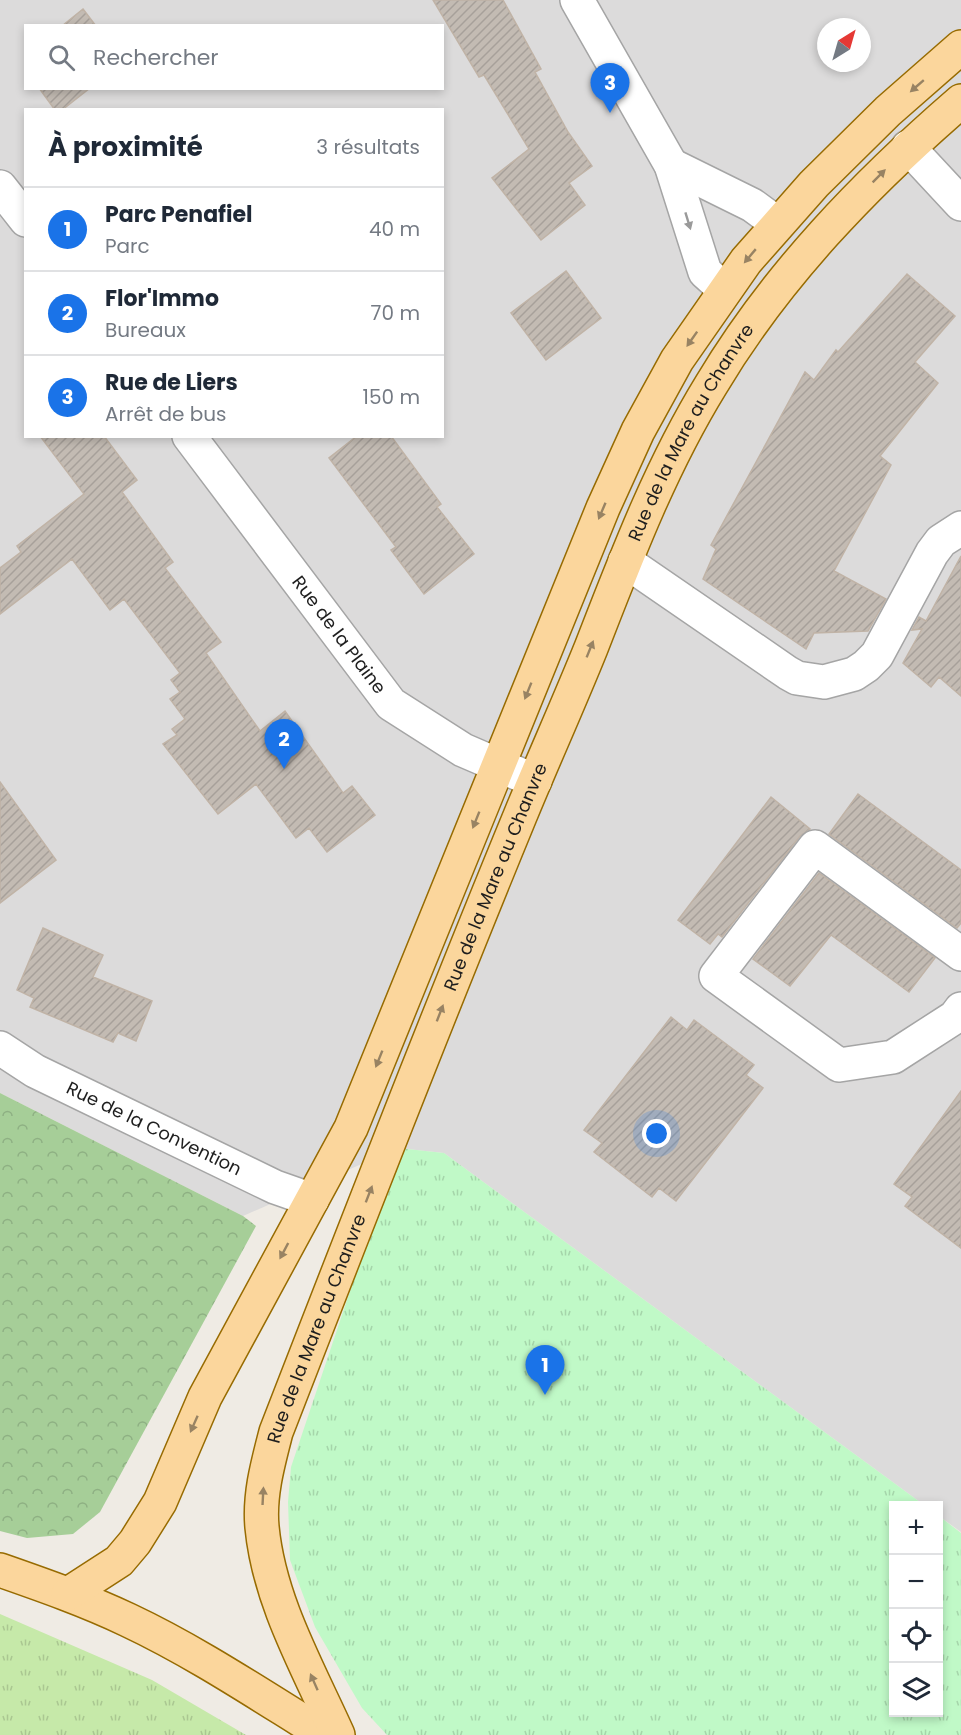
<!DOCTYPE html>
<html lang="fr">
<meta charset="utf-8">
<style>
body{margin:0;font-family:Poppins,sans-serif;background:#f2f2f3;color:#1f2937}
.controls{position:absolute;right:18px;bottom:18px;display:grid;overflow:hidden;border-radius:0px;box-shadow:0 3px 9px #0003}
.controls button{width:54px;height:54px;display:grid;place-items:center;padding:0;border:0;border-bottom:2px solid #e0e1e3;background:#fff;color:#1f2937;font:30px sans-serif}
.compass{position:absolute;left:817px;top:18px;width:54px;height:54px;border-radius:50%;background:#fff;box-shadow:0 3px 9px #0003;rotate:37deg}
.you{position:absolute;left:657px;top:1134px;width:21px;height:21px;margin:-15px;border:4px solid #fff;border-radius:50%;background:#1a73e8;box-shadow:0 0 0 9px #1a73e833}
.badge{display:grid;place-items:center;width:39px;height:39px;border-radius:50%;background:#1a73e8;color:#fff;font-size:20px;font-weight:700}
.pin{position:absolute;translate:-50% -50px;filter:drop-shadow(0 2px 3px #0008)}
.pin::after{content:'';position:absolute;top:32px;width:21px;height:18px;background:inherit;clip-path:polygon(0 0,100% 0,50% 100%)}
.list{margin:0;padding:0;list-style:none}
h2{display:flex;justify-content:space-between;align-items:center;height:78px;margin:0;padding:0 24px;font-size:26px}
h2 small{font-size:20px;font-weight:400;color:#747a83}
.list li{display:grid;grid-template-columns:39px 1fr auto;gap:18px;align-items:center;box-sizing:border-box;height:84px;padding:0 24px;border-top:2px solid #e0e1e3}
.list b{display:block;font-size:22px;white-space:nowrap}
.list p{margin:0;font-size:20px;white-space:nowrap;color:#747a83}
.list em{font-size:20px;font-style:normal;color:#747a83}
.icon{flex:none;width:33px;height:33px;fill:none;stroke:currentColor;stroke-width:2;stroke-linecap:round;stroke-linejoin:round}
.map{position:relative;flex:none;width:961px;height:1735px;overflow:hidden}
.search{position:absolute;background:#fff;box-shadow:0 3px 9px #0003;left:24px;top:24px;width:420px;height:66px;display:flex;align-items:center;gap:15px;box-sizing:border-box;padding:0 21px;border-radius:0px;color:#747a83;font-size:22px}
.panel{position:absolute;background:#fff;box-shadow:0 3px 9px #0003;left:24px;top:108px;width:420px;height:330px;border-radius:0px}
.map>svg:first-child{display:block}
.residential{fill:#dcdbdb;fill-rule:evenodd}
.grass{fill:url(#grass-tufts)}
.forest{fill:url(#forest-crowns)}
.park{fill:url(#park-tufts)}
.building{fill:url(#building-hatch);stroke:#c0b3a6;stroke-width:1.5}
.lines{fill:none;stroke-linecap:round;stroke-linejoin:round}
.minor-casing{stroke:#a5a5a5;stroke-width:36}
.major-casing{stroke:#976b01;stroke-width:36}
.minor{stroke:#fff;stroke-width:33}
.major{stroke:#fbd69c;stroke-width:33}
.oneway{fill:#988363}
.oneway2{fill:#9a9a9a}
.labels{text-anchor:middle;stroke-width:6;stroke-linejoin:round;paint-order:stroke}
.street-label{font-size:18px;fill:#1e1e1e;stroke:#fff}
</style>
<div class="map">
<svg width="961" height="1735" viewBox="0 0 961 1735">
<defs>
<pattern id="grass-tufts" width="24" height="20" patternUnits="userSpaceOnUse" patternTransform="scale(1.5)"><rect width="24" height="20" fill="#c6e9a9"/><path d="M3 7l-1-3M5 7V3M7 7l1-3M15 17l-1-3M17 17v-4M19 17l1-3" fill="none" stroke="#aac791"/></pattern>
<pattern id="forest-crowns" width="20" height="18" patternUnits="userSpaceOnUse" patternTransform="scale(1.5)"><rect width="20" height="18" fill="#a6ce98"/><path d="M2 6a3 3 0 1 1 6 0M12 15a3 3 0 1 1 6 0" fill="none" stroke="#8eb083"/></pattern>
<pattern id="park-tufts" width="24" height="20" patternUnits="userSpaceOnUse" patternTransform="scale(1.5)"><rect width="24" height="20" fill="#c0f9c7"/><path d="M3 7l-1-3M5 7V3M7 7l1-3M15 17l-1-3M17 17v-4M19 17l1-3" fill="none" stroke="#a5d5aa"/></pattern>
<pattern id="building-hatch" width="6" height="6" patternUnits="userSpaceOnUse" patternTransform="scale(1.5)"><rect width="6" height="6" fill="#c3bbb3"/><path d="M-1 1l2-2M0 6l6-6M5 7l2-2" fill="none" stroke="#a7a09a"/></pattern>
</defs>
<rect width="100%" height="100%" fill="#efebe4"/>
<path class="residential" d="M0,0H961V1532L939,1516L938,1506L924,1505L444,1153L398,1148L243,1216L0,1093ZM26,26H442V88H26ZM826,27H862V63H826ZM26,110H442V436H26Z"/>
<path class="grass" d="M0,1614L152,1680L246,1735H0Z"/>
<path class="forest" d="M0,1093L243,1216L256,1226L100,1512L73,1534L27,1538L0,1531Z"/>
<path class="park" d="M398,1148L444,1153L924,1505L894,1506V1712H938L939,1516L961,1533V1735H387L362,1708L315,1627L290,1560L288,1502L291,1467Z"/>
<path class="building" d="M433,0H503L541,69L535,72L568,132L592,166L569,183L585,205L541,240L492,178L529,149L484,75L479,77Z
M83,9L96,26H62Z
M39,88H90L62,110H55Z
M566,271L601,318L546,360L511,313Z
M907,274L955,316L915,362L938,383L880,456L891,465L834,571L886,599L868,631L814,633L806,649L703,579L716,549L711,545L805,372L814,380L836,350L838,352Z
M40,436H104L137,480L122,492L173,562L165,568L221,642L206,653L260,731L285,711L343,793L352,786L375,815L327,852L309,828L296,838L256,784L218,814L163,744L177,735L172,729L185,719L170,699L180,692L171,680L180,673L124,599L110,610L72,559L0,614V568L21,552L17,546L84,494Z
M357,436H391L441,504L437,507L474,554L424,594L391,550L396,547L329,458Z
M961,556V696L939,677L931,687L903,663L922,629L912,630L919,617L926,621Z
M0,782L56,860L0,903Z
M858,794L961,870V923L957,928L829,834Z
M771,797L810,829L800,836L722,937L718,934L710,944L678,920Z
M819,873L935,958L909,992L831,935L790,986L753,959Z
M43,928L103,955L93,977L152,1001L136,1041L118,1033L113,1042L30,1007L34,998L17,990Z
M671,1017L687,1030L694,1020L754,1065L746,1075L763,1088L676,1201L659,1188L652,1197L594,1152L602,1143L584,1130Z
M961,1091V1248L905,1206L912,1197L894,1184Z"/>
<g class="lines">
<defs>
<g id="minor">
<path d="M577,0L671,165L705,272L725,290"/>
<path d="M908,147L961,204"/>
<path d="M671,165L752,205L778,224"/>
<path d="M0,187L26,220"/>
<path id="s1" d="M189,436L391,704L463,750L535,781"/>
<path d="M625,561L788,673L797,678L824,682L854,674L866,666L877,655L932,553L941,541L961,528"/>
<path d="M961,954L815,847L716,976L839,1065L893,1057L955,1017L961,1009"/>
<path id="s2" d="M0,1048L35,1071L275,1187L312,1200"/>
</g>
<g id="major">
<path d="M0,1570C43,1585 86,1600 128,1620C196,1652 260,1695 325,1735"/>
<path d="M68,1594L119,1561L135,1542L160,1502L205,1397L351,1128L603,508L638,431L677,360L746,261L814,184L888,111L961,47"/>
<path id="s3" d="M338,1735C308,1668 269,1601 262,1527C259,1495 268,1463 276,1432C356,1226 436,1020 520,816C543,760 568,705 591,648C626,558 660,468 711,385C776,276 865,184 961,101"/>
</g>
</defs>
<use href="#minor" class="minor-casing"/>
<use href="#major" class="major-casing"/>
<use href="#minor" class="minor"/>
<use href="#major" class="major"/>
</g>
<defs><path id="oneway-solid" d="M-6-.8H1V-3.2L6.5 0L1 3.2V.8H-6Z" transform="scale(1.5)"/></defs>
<g class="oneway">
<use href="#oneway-solid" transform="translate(917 86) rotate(139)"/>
<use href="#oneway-solid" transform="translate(879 176) rotate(-45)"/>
<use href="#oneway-solid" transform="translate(750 256) rotate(130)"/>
<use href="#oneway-solid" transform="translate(692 339) rotate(125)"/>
<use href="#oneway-solid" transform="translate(602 511) rotate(113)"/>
<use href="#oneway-solid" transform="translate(590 649) rotate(-68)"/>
<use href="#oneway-solid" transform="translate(528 691) rotate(112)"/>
<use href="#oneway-solid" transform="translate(476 820) rotate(112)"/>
<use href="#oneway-solid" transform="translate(440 1013) rotate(-69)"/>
<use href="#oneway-solid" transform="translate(379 1059) rotate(112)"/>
<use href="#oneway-solid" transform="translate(369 1194) rotate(-69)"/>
<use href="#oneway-solid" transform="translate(284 1251) rotate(118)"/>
<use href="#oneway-solid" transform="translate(194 1424) rotate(114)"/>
<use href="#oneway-solid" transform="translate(263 1496) rotate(-87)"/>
<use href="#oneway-solid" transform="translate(314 1682) rotate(-114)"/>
</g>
<use class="oneway2" href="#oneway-solid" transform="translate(688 221) rotate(73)"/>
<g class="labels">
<g class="street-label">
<text dy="6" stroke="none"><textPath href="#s3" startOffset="1402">Rue de la Mare au Chanvre</textPath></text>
<text dy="6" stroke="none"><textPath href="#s1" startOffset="249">Rue de la Plaine</textPath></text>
<text dy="6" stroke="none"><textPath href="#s3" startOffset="916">Rue de la Mare au Chanvre</textPath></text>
<text dy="6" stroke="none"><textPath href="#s2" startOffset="174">Rue de la Convention</textPath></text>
<text dy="6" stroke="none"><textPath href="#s3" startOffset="430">Rue de la Mare au Chanvre</textPath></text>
</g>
</g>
</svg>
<div class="controls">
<button>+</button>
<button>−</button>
<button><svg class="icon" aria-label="locate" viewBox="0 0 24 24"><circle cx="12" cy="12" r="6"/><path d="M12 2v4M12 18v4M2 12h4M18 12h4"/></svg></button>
<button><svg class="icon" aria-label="layers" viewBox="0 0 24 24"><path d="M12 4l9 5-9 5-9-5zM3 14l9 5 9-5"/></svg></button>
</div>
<svg class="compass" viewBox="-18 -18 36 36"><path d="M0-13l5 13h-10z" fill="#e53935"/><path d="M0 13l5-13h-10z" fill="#747a83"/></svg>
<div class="you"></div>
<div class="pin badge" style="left:545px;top:1395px">1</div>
<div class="pin badge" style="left:284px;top:769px">2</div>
<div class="pin badge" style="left:610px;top:113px">3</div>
<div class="search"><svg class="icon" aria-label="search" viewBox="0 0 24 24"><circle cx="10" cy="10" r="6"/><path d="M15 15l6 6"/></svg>Rechercher</div>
<section class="panel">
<h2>À proximité<small>3 résultats</small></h2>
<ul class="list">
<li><span class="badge">1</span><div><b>Parc Penafiel</b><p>Parc</p></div><em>40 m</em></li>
<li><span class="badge">2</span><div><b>Flor'Immo</b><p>Bureaux</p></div><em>70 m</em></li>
<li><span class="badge">3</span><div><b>Rue de Liers</b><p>Arrêt de bus</p></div><em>150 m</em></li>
</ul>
</section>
</div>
